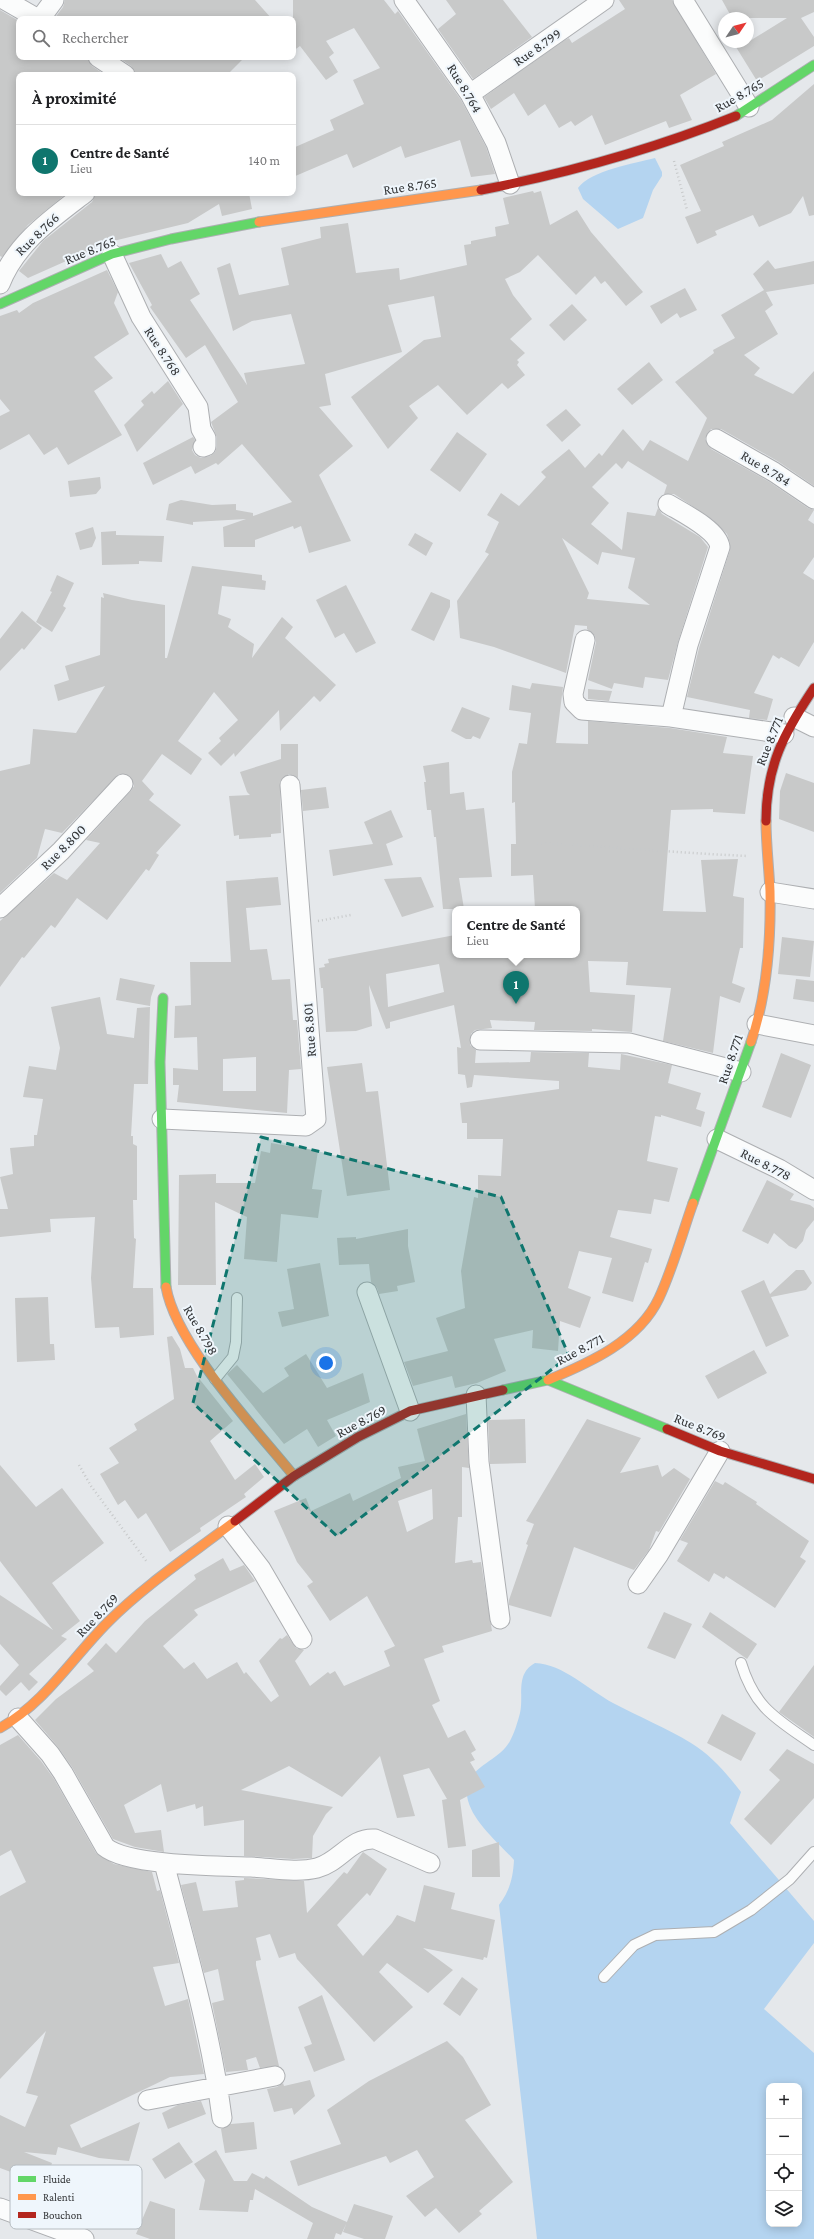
<!DOCTYPE html>
<html lang="fr">
<meta charset="utf-8">
<style>
body{margin:0;font-family:"Crimson Pro",serif;background:#f6f6f6;color:#202124}
.controls{position:absolute;right:12px;bottom:12px;display:grid;overflow:hidden;border-radius:8px;box-shadow:0 2px 10px #0003}
.controls button{width:36px;height:36px;display:grid;place-items:center;padding:0;border:0;border-bottom:1px solid #e0e0e0;background:#fff;color:#202124;font:20px sans-serif}
.compass{position:absolute;left:718px;top:12px;width:36px;height:36px;border-radius:50%;background:#fff;box-shadow:0 2px 10px #0003;rotate:55deg}
.you{position:absolute;left:326px;top:1363px;width:14px;height:14px;margin:-10px;border:3px solid #fff;border-radius:50%;background:#1a73e8;box-shadow:0 0 0 6px #1a73e833}
.badge{display:grid;place-items:center;width:26px;height:26px;border-radius:50%;background:#0f766e;color:#fff;font-size:13px;font-weight:700}
.pin{position:absolute;translate:-50% -33px;filter:drop-shadow(0 1px 2px #0008)}
.pin::after{content:'';position:absolute;top:21px;width:14px;height:12px;background:inherit;clip-path:polygon(0 0,100% 0,50% 100%)}
.popup{position:absolute;left:452px;top:906px;width:128px;height:52px;box-sizing:border-box;display:grid;place-content:center;border-radius:8px;background:#fff;filter:drop-shadow(0 1px 3px #0005);font-size:13px;white-space:nowrap;color:#757577}
.popup b{font-size:15px;color:#202124}
.popup::after{content:'';position:absolute;left:50%;top:100%;margin-left:-8px;border:8px solid transparent;border-top-color:#fff}
.list{margin:0;padding:0;list-style:none}
h2{display:flex;justify-content:space-between;align-items:center;height:52px;margin:0;padding:0 16px;font-size:17px}
h2 small{font-size:13px;font-weight:400;color:#757577}
.list li{display:grid;grid-template-columns:26px 1fr auto;gap:12px;align-items:center;box-sizing:border-box;height:72px;padding:0 16px;border-top:1px solid #e0e0e0}
.list b{display:block;font-size:15px;white-space:nowrap}
.list p{margin:0;font-size:13px;white-space:nowrap;color:#757577}
.list em{font-size:13px;font-style:normal;color:#757577}
.icon{flex:none;width:22px;height:22px;fill:none;stroke:currentColor;stroke-width:2;stroke-linecap:round;stroke-linejoin:round}
.map{position:relative;flex:none;width:814px;height:2239px;overflow:hidden}
.search{position:absolute;background:#fff;box-shadow:0 2px 10px #0003;left:16px;top:16px;width:280px;height:44px;display:flex;align-items:center;gap:10px;box-sizing:border-box;padding:0 14px;border-radius:8px;color:#757577;font-size:15px}
.panel{position:absolute;background:#fff;box-shadow:0 2px 10px #0003;left:16px;top:72px;width:280px;height:124px;border-radius:8px}
.map>svg:first-child{display:block}
.green{fill:#b4d4f0;fill-rule:evenodd}
.building{fill:#c8c9c9;fill-rule:evenodd}
.lines{fill:none;stroke-linecap:round;stroke-linejoin:round}
.lane-casing{stroke:#adafb2;stroke-width:12}
.street-casing{stroke:#adafb2;stroke-width:21}
.fast-casing{stroke:#adafb2;stroke-width:11}
.slow-casing{stroke:#adafb2;stroke-width:11}
.jam-casing{stroke:#adafb2;stroke-width:11}
.path{stroke:#c7c9ca;stroke-width:2.5;stroke-dasharray:1 3;stroke-linecap:butt}
.lane{stroke:#fbfcfc;stroke-width:10}
.street{stroke:#fbfcfc;stroke-width:19}
.fast{stroke:#63d668;stroke-width:9}
.slow{stroke:#ff974d;stroke-width:9}
.jam{stroke:#b3261e;stroke-width:9}
.marked{fill:#0f766e;fill-opacity:0.2;stroke:#0f766e;stroke-width:3;stroke-dasharray:8 5;stroke-linejoin:round}
.labels{text-anchor:middle;stroke-width:4;stroke-linejoin:round;paint-order:stroke}
.street-label{font-size:14px;fill:#323436;stroke:#eff6fc}
.key{fill:#eff6fc;stroke:#b6bcc1;stroke-width:1}
.key-label{font-size:11px;fill:#323436}
</style>
<div class="map">
<svg width="814" height="2239" viewBox="0 0 814 2239">
<rect width="100%" height="100%" fill="#e5e8eb"/>
<path class="green" d="M655,158L662,172V176L653,190L643,218L618,229L583,199L578,188C590,171 635,163 655,158Z
M535,1663C563,1664 589,1690 613,1703C639,1717 667,1728 691,1743C711,1755 727,1774 741,1792L730,1823L814,1921V1943L764,2009L814,2053V2239H537L499,1905C510,1890 513,1878 514,1860C498,1842 471,1821 467,1796C463,1767 498,1763 510,1741C514,1734 518,1721 520,1713C524,1695 515,1674 535,1663ZM769,2086H799V2224H769Z"/>
<path class="building" d="M65,0H255L272,19H54L63,7Z
M293,0H384L395,14L398,11L461,100L486,147L495,174L471,177L460,140L405,158L401,146L353,168L347,154L293,177V148L334,130L330,120L364,104L353,80L380,68L354,28L326,41L334,53L329,57L338,72L326,80L300,46L293,51Z
M446,0H503L532,37L473,79L438,29L456,14Z
M619,0H672L716,74L680,95L692,120L669,128L666,121L605,145L592,115L575,126L571,121L559,128L545,104L528,116L514,93L491,109L484,97L565,40L569,38L572,43L625,9Z
M722,0H814V12L801,18L814,37V46L757,81L736,47L748,42L787,18H732Z
M0,10L19,21V57H87L92,66L105,75H19V193H67L28,225L2,257L0,256Z
M118,57H245L227,75H136L131,66Z
M814,84V215L809,216L803,196L791,213L759,227L753,215L715,231L717,235L697,244L685,217L701,211L680,165L724,146L722,142L772,120Z
M533,191L534,193L541,191L550,225L577,210L591,232L643,292L626,306L605,281L601,284L595,276L576,295L538,255L520,272L505,279L513,295L532,319L510,339L525,353L517,360L519,362L517,365L525,375L508,389L502,383L467,415L438,385L409,406L418,418L388,449L351,397L424,340L441,337L434,296L388,305L402,352L325,374L331,405L319,407L353,446L319,475L351,541L309,553L301,526L294,529L293,526L255,540V547H224L223,527L246,519L193,522V525L166,520L169,504L181,500L212,505L236,504V510L253,513V516L292,502L242,444L218,465L216,463L195,474L191,466L153,485L143,463L193,437L195,440L192,450L195,455L201,458L210,456L215,452L217,446V438L211,422L238,402L205,345L186,358L150,307L152,305L129,263L161,254L168,268L181,261L200,294L190,300L247,385L244,373L305,364L291,314L252,321L233,331L217,268L230,263L239,295L289,285L281,248L321,238L320,227L348,223L356,273L399,268L400,280L467,265L464,245L471,244V241L496,236L495,227L509,224L503,198Z
M96,193H249L252,209L222,216L219,204L188,223L109,242L28,278L19,271L43,241L92,202Z
M768,260L775,269L814,261V284L766,292L773,305L765,311L778,334L744,355L760,368L754,375L793,394L814,371V486L779,462L721,429H711L705,439L711,449L768,481L808,508L814,510L808,520L814,524V557L803,573L814,580V642L799,667L781,657L779,659L773,655L754,693L773,699L767,720L749,718L750,710L687,697L699,648L730,550V543L727,534L713,520L674,494H664L667,485L628,461L622,469L616,463L592,487L609,503L591,524L622,550L627,512L655,516L658,508L662,514L700,537L708,547L678,642L668,680L645,677L643,688L614,683L612,689L588,680L596,642L595,636L587,629V626L575,625L566,673L494,647L460,638L457,601L489,554L485,552L499,522L487,515L501,493L519,506L546,477L541,472L569,449L585,468L599,453L602,456L623,429L643,451L650,440L688,461L707,418L675,382L714,353L713,350L735,338L721,315L764,290L753,274ZM562,538L598,565L602,552L635,558L628,588L650,605L587,599L589,593Z
M107,270L118,292L114,303L129,334L94,357L113,378L94,391L122,435L68,465L57,447L44,455L29,434L0,450V416L10,411L0,399V316L17,310L19,313L33,303Z
M685,288L697,310L680,318L677,313L661,324L650,306Z
M572,304L587,320L564,341L549,325Z
M649,362L663,380L632,405L617,389Z
M168,381L183,404L137,452L124,425L144,405L141,401L152,391L154,394Z
M566,409L581,425L562,442L546,425Z
M457,432L487,454L460,492L430,470Z
M100,477L101,488L96,494L70,497L68,481Z
M93,527L96,538L92,547L80,550L75,533Z
M116,531V535L164,536L162,562L139,561V564L102,565L101,532Z
M415,533L433,543L426,556L408,545Z
M192,566L262,575V580L266,581L265,590L222,586L218,614L231,619L228,627L254,644L252,658L282,617L293,627L285,638L336,685L320,702L314,696L280,731L279,710L235,757L234,753L221,766L208,753L221,741L219,738L238,720L214,692L178,741L202,759L191,775L162,754L142,781L154,794L149,800L181,825L156,853L159,855L149,871L146,869L107,920L77,898L55,928L51,925L24,958L22,957L0,987V921L54,873L67,880L100,843L86,840L131,791L134,786L130,776L119,774L62,833L45,829L37,858L0,893V771L30,764L33,729L76,733L105,686L58,701L54,685L69,680L65,666L100,655L101,597L104,598L103,593L132,600L165,605V658H167Z
M57,575L74,583L63,606L66,608L52,632L36,622L52,592L50,591Z
M346,585L376,643L356,653L344,633L335,638L316,600Z
M431,592L450,600V607L434,641L411,630Z
M22,611L42,628L24,650L22,648L0,671V639Z
M532,683L563,687L556,743L588,744V721L670,728L727,737L723,753L753,756L745,814L713,812V809L671,810L663,911L706,912L701,860L738,859L733,896L744,898L743,948H740L732,983L745,988L740,1003L720,996L713,1053L663,1041L671,988L626,985L628,962L588,961L590,992L635,995L632,1032L592,1029V1031L534,1030L535,1022L490,1020L492,1028L475,1030L471,1034L470,1045L476,1050L475,1063L530,1062L531,1052L589,1053L588,1067L620,1070L621,1054L672,1065L668,1083L701,1093L696,1109L705,1112L701,1127L661,1115V1117L655,1116L647,1161L678,1168L669,1202L654,1199L651,1214L618,1210L610,1237L652,1249L648,1263L645,1262L633,1302L602,1293L612,1258L579,1251L568,1288L591,1297L580,1328L560,1321L558,1351L532,1348L533,1330L494,1339L506,1371L477,1383L455,1388L452,1376L413,1386L404,1362L448,1351L436,1318L465,1308L461,1271L474,1197L478,1198V1175L501,1176L503,1139H467V1123H462L460,1103L559,1089V1081L474,1075L472,1087L467,1088L465,1075L458,1074L457,1047L461,1048L454,1005L390,1022V1028L386,1029L369,985L372,1026L356,1031L326,1032L323,988H321L319,968L325,967L324,964L329,963L328,959L455,935V955H577V909H535L533,875L511,876V844H516L515,802L512,803V772L519,743L527,744L531,713L509,710L512,685L530,689ZM439,964L444,992L388,1007L386,974Z
M588,689L612,691L609,701L588,699Z
M462,707L490,718L480,739L473,736L471,739H466L451,731Z
M281,744H298V778L289,774L280,781L281,833L271,834V837L239,839V835L234,836L229,796L250,795L247,792L240,772L281,759Z
M449,762L450,794L464,792L466,810L484,808L492,877L459,878L464,909H443L436,837H434L431,810H427L424,782H426L423,766Z
M786,773L814,783V832L779,819L780,791Z
M326,787L329,808L303,811L301,790Z
M391,810L403,837L386,844L393,865L333,876L329,850L373,844L364,822Z
M278,877L281,905L246,908L250,950L267,949L272,980L290,979L293,1020H297L301,1069L289,1070L287,1113L177,1102L179,1085H173V1068L198,1070L197,1037L174,1038L175,1006L191,1005L190,962H231L226,881ZM256,1057V1091H223V1059Z
M421,877L434,907L402,917L384,879Z
M782,937L814,941L810,977L778,974Z
M120,978L155,985L151,997L150,1006L116,1000Z
M796,979L814,981V1002L793,999Z
M100,997L107,1034L134,1038L137,1008L150,1007L148,1084H134L131,1136H133V1144L137,1146V1200H133L134,1238L136,1239L133,1288H153L154,1335L120,1338L119,1327L95,1328L91,1278L95,1217L50,1219L51,1232L0,1237V1209H8L0,1177L13,1174L10,1148L34,1146V1135H37L43,1099L23,1097L29,1066L56,1070L60,1048L51,1007Z
M781,1053L811,1065L791,1118L762,1107Z
M362,1063L366,1092L378,1091L390,1190L347,1196L327,1067Z
M271,1143L318,1151L312,1189L322,1190L318,1218L281,1214L277,1262L244,1259L247,1217L215,1202L216,1285H178L179,1175L216,1174V1183H255L261,1151L270,1153Z
M767,1180L794,1194L790,1200L810,1205L814,1208V1220L806,1230L803,1241L796,1249L789,1246L774,1233L768,1244L742,1231Z
M408,1229V1246L415,1282L397,1286L398,1291L379,1294L377,1288L371,1282L369,1264L339,1265L337,1238L356,1237V1239Z
M320,1263L329,1316L282,1327L278,1312L294,1309L287,1269Z
M796,1270H804L812,1283L806,1290L771,1297L789,1336L766,1347L741,1291L764,1280L770,1294Z
M48,1297L50,1344H54L55,1360L17,1362L15,1298Z
M172,1336L180,1349L185,1368H193L197,1376L233,1421L210,1441L235,1480L255,1464L264,1477L244,1494L246,1497L200,1528L201,1531L170,1552L146,1513L138,1519L125,1500L118,1505L100,1474L119,1463L109,1448L137,1430L134,1424L174,1399L167,1337Z
M754,1350L767,1373L718,1399L705,1376Z
M306,1354L327,1388L363,1373L370,1402L327,1420L336,1436L318,1447L307,1429L284,1444L227,1374L237,1365L263,1393L289,1376L284,1368Z
M466,1414L469,1468L462,1467V1517H458L455,1563L472,1560L473,1563L481,1562L492,1631L442,1646L444,1652L424,1659L440,1701L432,1705L448,1738L465,1730L476,1750L471,1753L475,1760L470,1762L485,1787L460,1800L466,1846L448,1848L442,1800L447,1799L429,1768L403,1775L415,1816L397,1818L380,1756L342,1797L289,1766L241,1790L333,1807L326,1814L313,1836L312,1858L293,1859L244,1856V1820L204,1826L203,1806L196,1809L195,1804L167,1812L161,1784L124,1805L135,1833L161,1830L164,1852L135,1847L113,1839L72,1767L58,1747L35,1720L56,1699L94,1671L87,1664L106,1643L116,1653L145,1621L196,1579L194,1575L223,1558L230,1571L244,1565L255,1581L194,1610L198,1615L163,1646L184,1669L194,1662L207,1679L237,1662L244,1674L246,1672L271,1702L279,1696L259,1661L280,1638L282,1639L287,1635L296,1648L304,1650L295,1661L310,1686L328,1672L330,1674L335,1671L344,1686L390,1666L384,1651L395,1646L367,1596L330,1621L307,1586L313,1582L297,1562L274,1511L306,1498L311,1511L350,1493L353,1501L401,1478L398,1467L425,1461L417,1429ZM432,1489L433,1519L407,1532L398,1501Z
M525,1419L526,1463L490,1464L488,1420Z
M587,1419L641,1438L620,1473L658,1465L662,1477L674,1468L690,1479L659,1532L656,1531L649,1550L634,1570L574,1547L551,1617L509,1605V1600L528,1545L526,1544L534,1524L526,1521Z
M0,1465L36,1507L62,1488L104,1543L52,1583L80,1621L61,1636L67,1639L29,1674L38,1682L29,1691L21,1682L6,1696L0,1690V1686L19,1665L0,1644V1595L53,1630L0,1561Z
M715,1481L723,1485L725,1482L757,1502L756,1504L809,1541L800,1557L806,1561L775,1608L726,1576L724,1579L714,1573L709,1582L677,1561L688,1543L680,1540Z
M664,1612L692,1624L675,1659L647,1648Z
M710,1612L757,1644L747,1659L702,1627Z
M814,1665V1737L779,1712Z
M722,1714L756,1733L741,1761L707,1743Z
M18,1735L41,1761L54,1779L96,1853L114,1864L152,1872L157,1891L160,1890L179,1963L153,1967L165,2006L188,1999L204,2074L170,2077L70,2125L81,2148L140,2122L129,2161L99,2158L58,2147L56,2155L24,2152L52,2163L47,2178L37,2174L35,2181L0,2168V2115L25,2127L38,2096L26,2093L46,2031L0,2079V1896L26,1882L11,1850L0,1856V1745Z
M787,1749L814,1764V1798L771,1845L744,1819L780,1780L769,1770Z
M499,1842L500,1877H472V1850Z
M363,1852L387,1869L370,1896L367,1893L337,1925L363,1956L392,1923L397,1915L415,1922L424,1885L455,1893L451,1909L495,1920L487,1958L484,1957L483,1960L423,1948L453,1970L428,1993L387,1963L379,1972L413,2007L374,2042L297,1959L295,1953L279,1958L270,1934L256,1938L261,1960L256,1961V1965L279,2066L260,2068L256,2057L246,2060L248,2070L226,2072L212,2003L224,2000L218,1969L204,1973L181,1885L196,1882L203,1911L238,1907L235,1881L244,1880V1878L304,1881L307,1913L344,1872L347,1874Z
M462,1977L478,1989L460,2016L443,2004Z
M322,1995L345,2060L314,2072L304,2047L312,2044L298,2007Z
M447,2041L463,2057L491,2105L465,2120L513,2182L479,2211L482,2214L459,2233L436,2208L425,2217L406,2196L434,2177L417,2150L390,2163L386,2156L298,2186L290,2161L341,2144L327,2110L369,2081Z
M310,2080L315,2096L294,2115L292,2108L274,2112L267,2089L277,2087L283,2083L284,2086Z
M201,2101L206,2114L168,2129L162,2113L178,2105Z
M254,2122L257,2149L225,2153L221,2129L231,2124Z
M179,2142L193,2162L165,2179L152,2159Z
M216,2150L234,2181H247L252,2173L264,2179L266,2176L312,2207L347,2222L341,2235L336,2233L334,2239H307L313,2223L255,2189L253,2200H250L248,2212L199,2210L205,2180L194,2164Z
M150,2201L175,2209V2239H150L136,2234Z
M354,2204L393,2216L385,2239H364L343,2232Z"/>
<g class="lines">
<defs>
<path id="lane" d="M215,1379L233,1357L236,1342L237,1298
M741,1663C755,1709 777,1719 814,1745
M604,1977L634,1945L655,1935L714,1932L751,1910L790,1879L814,1852"/>
<path id="street" d="M5,0L38,19
M404,0L470,94L496,143L510,184
M683,0L749,107
M40,19L54,0
M98,57L125,75
M470,94L604,0
M112,254L141,317L198,407L201,429L206,438V446L203,447
M0,284C16,243 51,219 85,193
M716,439L774,472L814,499
M668,504C683,513 718,530 720,547L688,645L671,717
M585,640L573,694L574,702L582,710L671,717L784,734
M794,717L814,727
M770,892L814,899
M0,908L61,851L123,784
M757,1024L814,1035
M480,1040L629,1043L741,1072
M162,1119L306,1126L316,1119L290,785
M717,1139L779,1169L814,1190
M367,1292L410,1411
M476,1395L479,1462L500,1619
M228,1526L261,1569L302,1639
M638,1584L659,1554L720,1451
M18,1718L50,1754L63,1773L105,1847C128,1866 219,1866 251,1867C272,1868 297,1873 317,1868C340,1862 351,1837 375,1839L430,1863
M164,1863C186,1947 211,2032 222,2118
M148,2100L275,2076
M0,2208L84,2239"/>
<path id="fast" d="M736,116L814,65
M0,304L112,254L171,239L259,222
M163,998L160,1062L166,1287
M693,1203L751,1042
M503,1390L548,1380L667,1429"/>
<path id="slow" d="M259,222L481,190
M751,1042C767,995 771,941 770,891C769,868 766,844 766,821
M166,1287C176,1345 256,1429 294,1476
M548,1380C589,1363 639,1341 659,1298C673,1268 682,1234 693,1203
M0,1728C45,1703 72,1658 108,1622C146,1584 192,1554 235,1521"/>
<path id="jam" d="M481,190C568,173 654,149 736,116
M766,821C766,766 784,733 814,688
M667,1429L720,1451L814,1479
M235,1521L294,1476L358,1437L410,1411L503,1390"/>
</defs>
<use href="#lane" class="lane-casing"/>
<use href="#street" class="street-casing"/>
<use href="#fast" class="fast-casing"/>
<use href="#slow" class="slow-casing"/>
<use href="#jam" class="jam-casing"/>
<path class="path" d="M674,161L687,210
M537,843C608,846 678,853 748,856
M318,921L351,915
M79,1465L91,1486L147,1562"/>
<use href="#lane" class="lane"/>
<use href="#street" class="street"/>
<use href="#fast" class="fast"/>
<use href="#slow" class="slow"/>
<use href="#jam" class="jam"/>
</g>
<path class="marked" d="M261,1137L501,1197L569,1356L337,1536L193,1403Z"/>
<g class="labels">
<g class="street-label">
<text transform="translate(537 47) rotate(-35)" y="5">Rue 8.799</text>
<text transform="translate(465 88) rotate(59)" y="5">Rue 8.764</text>
<text transform="translate(739 95) rotate(-30)" y="5">Rue 8.765</text>
<text transform="translate(410 186) rotate(-8)" y="5">Rue 8.765</text>
<text transform="translate(37 234) rotate(-44)" y="5">Rue 8.766</text>
<text transform="translate(90 250) rotate(-22)" y="5">Rue 8.765</text>
<text transform="translate(163 351) rotate(57)" y="5">Rue 8.768</text>
<text transform="translate(766 468) rotate(31)" y="5">Rue 8.784</text>
<text transform="translate(769 741) rotate(-68)" y="5">Rue 8.771</text>
<text transform="translate(63 847) rotate(-45)" y="5">Rue 8.800</text>
<text transform="translate(309 1030) rotate(-94)" y="5">Rue 8.801</text>
<text transform="translate(730 1059) rotate(-71)" y="5">Rue 8.771</text>
<text transform="translate(766 1164) rotate(27)" y="5">Rue 8.778</text>
<text transform="translate(201 1330) rotate(60)" y="5">Rue 8.798</text>
<text transform="translate(580 1349) rotate(-28)" y="5">Rue 8.771</text>
<text transform="translate(361 1421) rotate(-28)" y="5">Rue 8.769</text>
<text transform="translate(700 1427) rotate(22)" y="5">Rue 8.769</text>
<text transform="translate(97 1615) rotate(-46)" y="5">Rue 8.769</text>
</g>
</g>
<rect x="10" y="2165" width="132" height="64" rx="6" class="key"/>
<rect x="18" y="2176" width="18" height="6" fill="#63d668"/>
<rect x="18" y="2194" width="18" height="6" fill="#ff974d"/>
<rect x="18" y="2212" width="18" height="6" fill="#b3261e"/>
<g class="key-label">
<text x="43" y="2183">Fluide</text>
<text x="43" y="2201">Ralenti</text>
<text x="43" y="2219">Bouchon</text>
</g>
</svg>
<div class="controls">
<button>+</button>
<button>−</button>
<button><svg class="icon" aria-label="locate" viewBox="0 0 24 24"><circle cx="12" cy="12" r="6"/><path d="M12 2v4M12 18v4M2 12h4M18 12h4"/></svg></button>
<button><svg class="icon" aria-label="layers" viewBox="0 0 24 24"><path d="M12 4l9 5-9 5-9-5zM3 14l9 5 9-5"/></svg></button>
</div>
<svg class="compass" viewBox="-18 -18 36 36"><path d="M0-13l5 13h-10z" fill="#e53935"/><path d="M0 13l5-13h-10z" fill="#757577"/></svg>
<div class="you"></div>
<div class="pin badge" style="left:516px;top:1004px">1</div>
<div class="popup"><b>Centre de Santé</b>Lieu</div>
<div class="search"><svg class="icon" aria-label="search" viewBox="0 0 24 24"><circle cx="10" cy="10" r="6"/><path d="M15 15l6 6"/></svg>Rechercher</div>
<section class="panel">
<h2>À proximité<small></small></h2>
<ul class="list">
<li><span class="badge">1</span><div><b>Centre de Santé</b><p>Lieu</p></div><em>140 m</em></li>
</ul>
</section>
</div>
